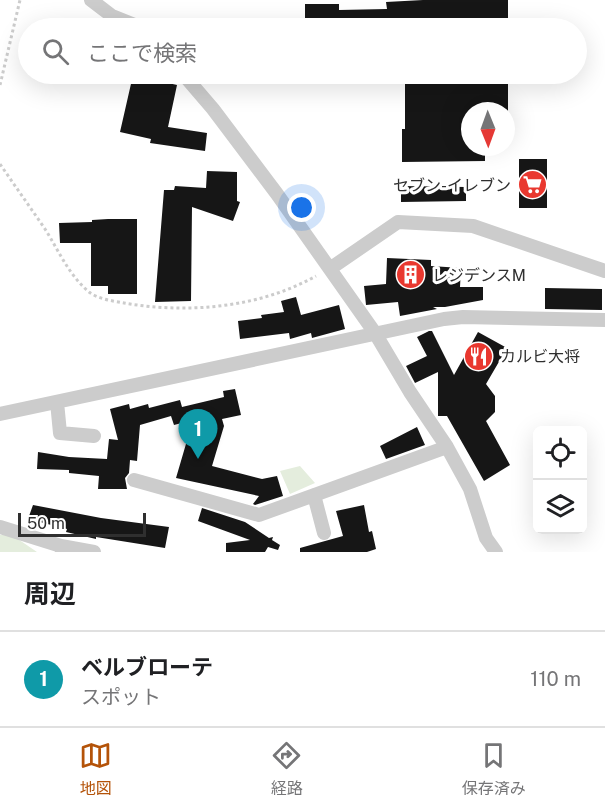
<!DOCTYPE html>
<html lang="ja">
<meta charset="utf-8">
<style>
body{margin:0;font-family:"Public Sans","Noto Sans JP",sans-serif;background:#f2f2f2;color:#202124}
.controls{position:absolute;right:18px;bottom:18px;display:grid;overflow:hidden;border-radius:9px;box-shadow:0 6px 24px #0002}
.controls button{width:54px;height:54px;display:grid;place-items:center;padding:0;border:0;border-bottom:2px solid #e0e0e0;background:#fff;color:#202124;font:30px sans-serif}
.compass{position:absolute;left:461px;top:102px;width:54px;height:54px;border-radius:50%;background:#fff;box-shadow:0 6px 24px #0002;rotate:179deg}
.scale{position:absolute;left:18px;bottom:15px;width:128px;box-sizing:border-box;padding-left:6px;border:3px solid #2f2f2f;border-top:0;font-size:16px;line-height:21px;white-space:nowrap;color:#2f2f2f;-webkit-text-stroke:4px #fff;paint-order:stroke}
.you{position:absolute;left:302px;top:208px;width:21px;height:21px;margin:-15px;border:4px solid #fff;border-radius:50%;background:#1a73e8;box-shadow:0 0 0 9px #1a73e833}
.badge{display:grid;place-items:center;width:39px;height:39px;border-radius:50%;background:#b45309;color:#fff;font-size:20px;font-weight:700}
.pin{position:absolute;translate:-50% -50px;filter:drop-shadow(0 2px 3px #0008)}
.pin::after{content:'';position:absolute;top:32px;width:21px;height:18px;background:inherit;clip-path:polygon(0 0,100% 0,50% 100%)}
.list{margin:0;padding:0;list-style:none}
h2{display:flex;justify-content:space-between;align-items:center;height:78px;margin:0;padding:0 24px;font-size:26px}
h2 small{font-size:20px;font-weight:400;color:#757577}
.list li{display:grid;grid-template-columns:39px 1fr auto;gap:18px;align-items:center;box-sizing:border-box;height:96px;padding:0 24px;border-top:2px solid #e0e0e0}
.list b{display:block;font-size:22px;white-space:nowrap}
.list p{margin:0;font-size:20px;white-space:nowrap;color:#757577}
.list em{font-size:20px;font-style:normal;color:#757577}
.icon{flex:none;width:33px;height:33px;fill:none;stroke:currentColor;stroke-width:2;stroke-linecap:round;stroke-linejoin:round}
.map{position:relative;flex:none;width:605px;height:552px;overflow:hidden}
.search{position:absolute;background:#fff;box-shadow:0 6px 24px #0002;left:18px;right:18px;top:18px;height:66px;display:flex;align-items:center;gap:15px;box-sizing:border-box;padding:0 21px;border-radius:33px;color:#757577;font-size:22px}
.sheet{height:174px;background:#fff}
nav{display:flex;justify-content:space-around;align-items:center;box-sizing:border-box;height:84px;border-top:2px solid #e0e0e0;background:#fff;font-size:16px;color:#757577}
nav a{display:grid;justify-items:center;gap:3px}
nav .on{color:#b45309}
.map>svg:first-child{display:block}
.green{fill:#e4eddd}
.building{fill:#161616}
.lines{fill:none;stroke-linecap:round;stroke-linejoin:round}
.path{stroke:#ccc;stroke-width:3;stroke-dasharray:3 3;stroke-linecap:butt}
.minor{stroke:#ccc;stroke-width:14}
.labels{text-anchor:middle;stroke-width:6;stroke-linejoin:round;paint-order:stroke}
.poi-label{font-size:16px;fill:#2f2f2f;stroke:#fff;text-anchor:start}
</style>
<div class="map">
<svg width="605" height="552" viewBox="0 0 605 552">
<rect width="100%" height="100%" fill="#fff"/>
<path class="green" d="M300,466L315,483L290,494L280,471Z
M0,535H12L37,552H0Z"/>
<path class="building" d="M423,0H508V28H342V26H322V23H313V19H305V4H339V10L387,9L386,2Z
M405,74H508V111H470V147H485V161L402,162V129H405Z
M133,75L177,85L168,127L207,133L205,151L150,143L151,139L120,132Z
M519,159H547V208H519Z
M207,171L237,172V201L240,202L233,221L192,207L191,301L155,302L164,190H174L175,186L206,188Z
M401,186L466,187V201L401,202Z
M108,219H137V294H108V286H91V243H60L59,223L92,222V220Z
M387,258L431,260V266L461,268L460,287H483V300L445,307H433L437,309L400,316L398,302L366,305L364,286L386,284Z
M545,288L602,289V310L545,309Z
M296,297L301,315L339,305L345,329L312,338L311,333L290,339L289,333L240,339L238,321L262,318L261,315L284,312L281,301Z
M429,331H432L454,375L478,332L507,348L486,384L495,396V412L486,421L510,465L484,481L447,416H438V372L415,383L406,366L427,356L417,337Z
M235,389L241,415L222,419L224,426L212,466L262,479L277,476L283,496L255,505L253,504L259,496L176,478L193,420L174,425L171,416L140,425L137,461L130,460L129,473L125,478L127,489H98L99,476L69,473V470L37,469L38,452L69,457L107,459L109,439L118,440L110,409L129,404L130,409L148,404L149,408L180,400L182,407L224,397L223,391Z
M417,427L425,445L386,459L380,446Z
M33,505L101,518L169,527L165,548L96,537V539L66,532L67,529L28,519Z
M364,505L369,532L372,531L376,549L367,552H300V548L343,536L336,511Z
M202,508L245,522L269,538L273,537L272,540L280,545L278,550L268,547L265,552H226V543L250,540L198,521Z"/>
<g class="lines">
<path class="path" d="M0,85L20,0
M0,164C15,186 30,207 45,229C59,251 68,274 89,292C98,299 113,301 124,303C187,314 259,308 316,276"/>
<path class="minor" d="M91,0L112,16L142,28
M183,74L213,109L277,194L375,333L410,392L447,447L470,489L486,538L496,552
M331,268L398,222L473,226L605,271
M57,402L60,433L94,436
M0,414L444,319L463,317L605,320
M134,480L259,515L447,447
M314,495L324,533
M0,527L61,546L62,552
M61,546L94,552"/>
</g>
<defs>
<symbol id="supermarket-disc" viewBox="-11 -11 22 22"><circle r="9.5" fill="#e9382f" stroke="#fff"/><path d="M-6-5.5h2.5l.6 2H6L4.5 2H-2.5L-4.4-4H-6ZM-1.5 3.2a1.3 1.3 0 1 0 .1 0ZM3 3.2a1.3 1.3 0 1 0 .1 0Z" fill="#fff"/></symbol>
<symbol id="building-disc" viewBox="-11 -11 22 22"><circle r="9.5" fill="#e9382f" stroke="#fff"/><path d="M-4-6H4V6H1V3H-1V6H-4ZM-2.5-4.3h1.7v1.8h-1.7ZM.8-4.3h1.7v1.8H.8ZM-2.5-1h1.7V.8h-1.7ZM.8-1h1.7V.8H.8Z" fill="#fff"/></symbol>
<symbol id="restaurant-disc" viewBox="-11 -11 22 22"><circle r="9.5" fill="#e9382f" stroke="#fff"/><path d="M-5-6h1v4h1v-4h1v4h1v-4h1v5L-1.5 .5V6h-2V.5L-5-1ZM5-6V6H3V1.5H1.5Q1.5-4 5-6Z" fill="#fff"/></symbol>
</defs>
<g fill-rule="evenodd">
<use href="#supermarket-disc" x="516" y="168" width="33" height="33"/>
<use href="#building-disc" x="394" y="258" width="33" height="33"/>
<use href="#restaurant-disc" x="462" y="340" width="33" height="33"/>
</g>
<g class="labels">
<g class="poi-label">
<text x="511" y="191" text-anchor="end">セブン-イレブン</text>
<text x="432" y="281">レジデンスM</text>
<text x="500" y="362">カルビ大将</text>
</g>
</g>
</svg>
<div class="controls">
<button><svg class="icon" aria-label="locate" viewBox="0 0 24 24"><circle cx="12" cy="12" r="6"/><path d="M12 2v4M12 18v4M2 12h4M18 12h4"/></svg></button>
<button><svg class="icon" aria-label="layers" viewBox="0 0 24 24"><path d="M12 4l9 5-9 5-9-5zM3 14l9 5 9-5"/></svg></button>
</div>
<svg class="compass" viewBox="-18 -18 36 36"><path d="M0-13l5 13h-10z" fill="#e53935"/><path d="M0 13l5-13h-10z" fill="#757577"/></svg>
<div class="scale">50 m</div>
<div class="you"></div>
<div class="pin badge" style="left:198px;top:459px;background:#0f9aa8">1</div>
<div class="search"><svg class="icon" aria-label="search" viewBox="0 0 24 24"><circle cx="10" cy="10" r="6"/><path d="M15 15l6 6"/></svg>ここで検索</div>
</div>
<section class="sheet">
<h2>周辺<small></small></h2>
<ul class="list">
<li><span class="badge" style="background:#0f9aa8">1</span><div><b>ベルブローテ</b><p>スポット</p></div><em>110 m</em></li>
</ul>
</section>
<nav>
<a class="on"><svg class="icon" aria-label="map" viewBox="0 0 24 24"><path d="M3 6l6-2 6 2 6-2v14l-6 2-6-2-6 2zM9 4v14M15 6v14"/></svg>地図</a>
<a><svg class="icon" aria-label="directions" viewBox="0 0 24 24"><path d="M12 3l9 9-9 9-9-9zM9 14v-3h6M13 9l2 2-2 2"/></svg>経路</a>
<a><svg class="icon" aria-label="saved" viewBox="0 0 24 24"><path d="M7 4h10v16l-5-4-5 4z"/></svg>保存済み</a>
</nav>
